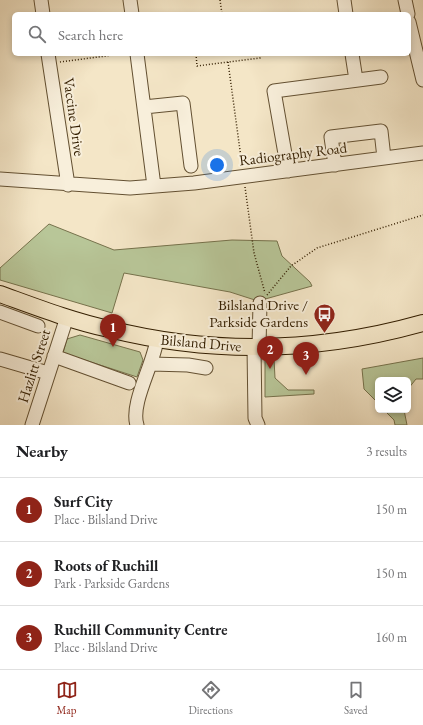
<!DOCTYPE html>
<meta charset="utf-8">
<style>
body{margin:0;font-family:"EB Garamond",serif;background:#f2f2f2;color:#202124}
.controls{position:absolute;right:12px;bottom:12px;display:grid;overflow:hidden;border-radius:6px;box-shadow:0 2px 6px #0003}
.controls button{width:36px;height:36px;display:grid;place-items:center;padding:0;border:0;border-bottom:1px solid #e0e0e0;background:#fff;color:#202124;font:20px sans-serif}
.you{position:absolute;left:217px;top:165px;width:14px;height:14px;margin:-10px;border:3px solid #fff;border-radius:50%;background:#1a73e8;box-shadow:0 0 0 6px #1a73e833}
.badge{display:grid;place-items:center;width:26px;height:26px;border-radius:50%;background:#8f2418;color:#fff;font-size:13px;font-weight:700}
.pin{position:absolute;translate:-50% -33px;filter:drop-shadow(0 1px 2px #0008)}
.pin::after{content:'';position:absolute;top:21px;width:14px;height:12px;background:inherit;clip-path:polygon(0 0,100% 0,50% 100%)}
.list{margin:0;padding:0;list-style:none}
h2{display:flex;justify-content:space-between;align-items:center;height:52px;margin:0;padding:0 16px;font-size:17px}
h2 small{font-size:13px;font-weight:400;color:#757577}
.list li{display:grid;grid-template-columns:26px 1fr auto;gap:12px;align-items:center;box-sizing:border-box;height:64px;padding:0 16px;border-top:1px solid #e0e0e0}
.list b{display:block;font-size:15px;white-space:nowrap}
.list p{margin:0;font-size:13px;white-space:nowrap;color:#757577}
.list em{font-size:13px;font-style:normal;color:#757577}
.icon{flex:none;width:22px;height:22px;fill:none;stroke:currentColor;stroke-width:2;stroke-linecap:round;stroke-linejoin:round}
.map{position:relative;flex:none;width:423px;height:425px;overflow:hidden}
.search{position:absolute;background:#fff;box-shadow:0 2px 6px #0003;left:12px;right:12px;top:12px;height:44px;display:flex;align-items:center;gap:10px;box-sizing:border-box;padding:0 14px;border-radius:6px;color:#757577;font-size:15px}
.sheet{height:244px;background:#fff}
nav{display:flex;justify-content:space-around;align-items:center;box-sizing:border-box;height:56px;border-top:1px solid #e0e0e0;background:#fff;font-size:11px;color:#757577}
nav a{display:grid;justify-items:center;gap:2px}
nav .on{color:#8f2418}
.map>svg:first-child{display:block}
.green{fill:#b8c698;stroke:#76724c}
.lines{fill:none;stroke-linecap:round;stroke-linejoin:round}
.minor-casing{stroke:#635032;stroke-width:15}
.major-casing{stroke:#331e00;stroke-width:18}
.path{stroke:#331e00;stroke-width:1.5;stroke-dasharray:1 2;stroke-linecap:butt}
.minor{stroke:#f8efdb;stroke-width:13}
.major{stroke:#f4e6c7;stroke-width:16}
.labels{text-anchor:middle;stroke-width:4;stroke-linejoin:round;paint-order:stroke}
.street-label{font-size:15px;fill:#331e00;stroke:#f8efdb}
.poi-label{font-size:15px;fill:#331e00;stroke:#f8efdb;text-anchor:end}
</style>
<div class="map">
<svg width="423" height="425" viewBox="0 0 423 425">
<rect width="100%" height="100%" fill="#f4e6c7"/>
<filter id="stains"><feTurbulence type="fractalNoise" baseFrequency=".005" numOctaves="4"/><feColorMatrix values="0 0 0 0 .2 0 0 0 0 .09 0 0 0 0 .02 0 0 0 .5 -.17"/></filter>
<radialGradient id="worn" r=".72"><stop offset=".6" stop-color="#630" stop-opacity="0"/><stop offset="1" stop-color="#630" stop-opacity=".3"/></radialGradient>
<path class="green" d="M49,224L114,250L232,240L277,241L282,256L310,282L312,286L258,301L230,292L124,273L112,313L0,280V268Z
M80,335L140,352L143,360L137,377L63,353L67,339Z
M423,358V379H416L408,389V380H378V403L364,389L362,369Z
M274,359L275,378L288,390H314V394L265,397V360Z
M384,410H404L407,425H395L394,420Z"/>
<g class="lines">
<defs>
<path id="minor" d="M41,0L43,14
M130,0L132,14
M344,0L346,14
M405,0L408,14
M409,22L423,80
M48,54L68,185
M137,54L154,186
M352,54L356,80
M144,107L183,103L191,166
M335,165L331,137L381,131L384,158
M288,171L274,91L381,77
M0,179L130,188L194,183L423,153
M0,312L38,326
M254,347L255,418L258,425
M259,347L260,303
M54,356L129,383
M0,359L48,373
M151,364L188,365L206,368
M32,425L67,317
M137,425C130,403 154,364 157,339"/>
<path id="major" d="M0,294C36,307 72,321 109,329C213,355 320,352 423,323"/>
</defs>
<use href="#minor" class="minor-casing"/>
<use href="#major" class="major-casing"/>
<path class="path" d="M220,0L222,14
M196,54L197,66L260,58V54
M60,62L121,54
M228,62L242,165
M245,187L254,253L265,293
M267,295L291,266L317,248L423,215"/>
<use href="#minor" class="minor"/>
<use href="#major" class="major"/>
</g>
<defs>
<symbol id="bus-pin" viewBox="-11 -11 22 30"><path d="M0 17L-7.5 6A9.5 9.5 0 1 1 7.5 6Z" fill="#8f2418" stroke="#f8efdb"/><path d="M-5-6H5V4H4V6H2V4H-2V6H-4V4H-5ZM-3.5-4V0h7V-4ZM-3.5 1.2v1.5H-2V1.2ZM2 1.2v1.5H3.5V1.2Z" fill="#fff"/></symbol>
</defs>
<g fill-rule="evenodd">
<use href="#bus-pin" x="312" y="302" width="25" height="34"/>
</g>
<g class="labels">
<g class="street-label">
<text transform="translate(74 117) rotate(82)" y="5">Vaccine Drive</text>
<text transform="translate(293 154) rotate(-7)" y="5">Radiography Road</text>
<text transform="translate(201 343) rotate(5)" y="5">Bilsland Drive</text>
<text transform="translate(34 366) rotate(-72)" y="5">Hazlitt Street</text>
</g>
<g class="poi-label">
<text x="308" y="310">Bilsland Drive /<tspan x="308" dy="17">Parkside Gardens</tspan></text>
</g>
</g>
<rect width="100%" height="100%" filter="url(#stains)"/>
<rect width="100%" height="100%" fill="url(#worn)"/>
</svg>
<div class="controls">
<button><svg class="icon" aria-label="layers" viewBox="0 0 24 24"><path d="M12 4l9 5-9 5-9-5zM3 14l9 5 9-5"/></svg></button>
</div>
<div class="you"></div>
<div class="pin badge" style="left:113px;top:347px">1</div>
<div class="pin badge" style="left:270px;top:369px">2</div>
<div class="pin badge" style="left:306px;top:375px">3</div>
<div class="search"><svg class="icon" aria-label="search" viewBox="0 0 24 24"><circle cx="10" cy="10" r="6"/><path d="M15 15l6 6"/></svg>Search here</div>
</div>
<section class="sheet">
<h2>Nearby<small>3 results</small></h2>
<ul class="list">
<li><span class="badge">1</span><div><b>Surf City</b><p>Place · Bilsland Drive</p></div><em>150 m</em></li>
<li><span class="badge">2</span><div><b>Roots of Ruchill</b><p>Park · Parkside Gardens</p></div><em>150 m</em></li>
<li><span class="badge">3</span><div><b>Ruchill Community Centre</b><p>Place · Bilsland Drive</p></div><em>160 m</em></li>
</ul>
</section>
<nav>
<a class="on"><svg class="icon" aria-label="map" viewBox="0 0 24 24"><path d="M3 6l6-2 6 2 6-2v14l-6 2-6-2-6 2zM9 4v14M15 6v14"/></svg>Map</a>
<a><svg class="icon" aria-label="directions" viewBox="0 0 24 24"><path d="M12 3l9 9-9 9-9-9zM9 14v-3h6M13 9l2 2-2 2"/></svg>Directions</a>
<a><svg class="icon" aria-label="saved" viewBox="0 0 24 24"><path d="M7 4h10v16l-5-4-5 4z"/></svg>Saved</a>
</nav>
